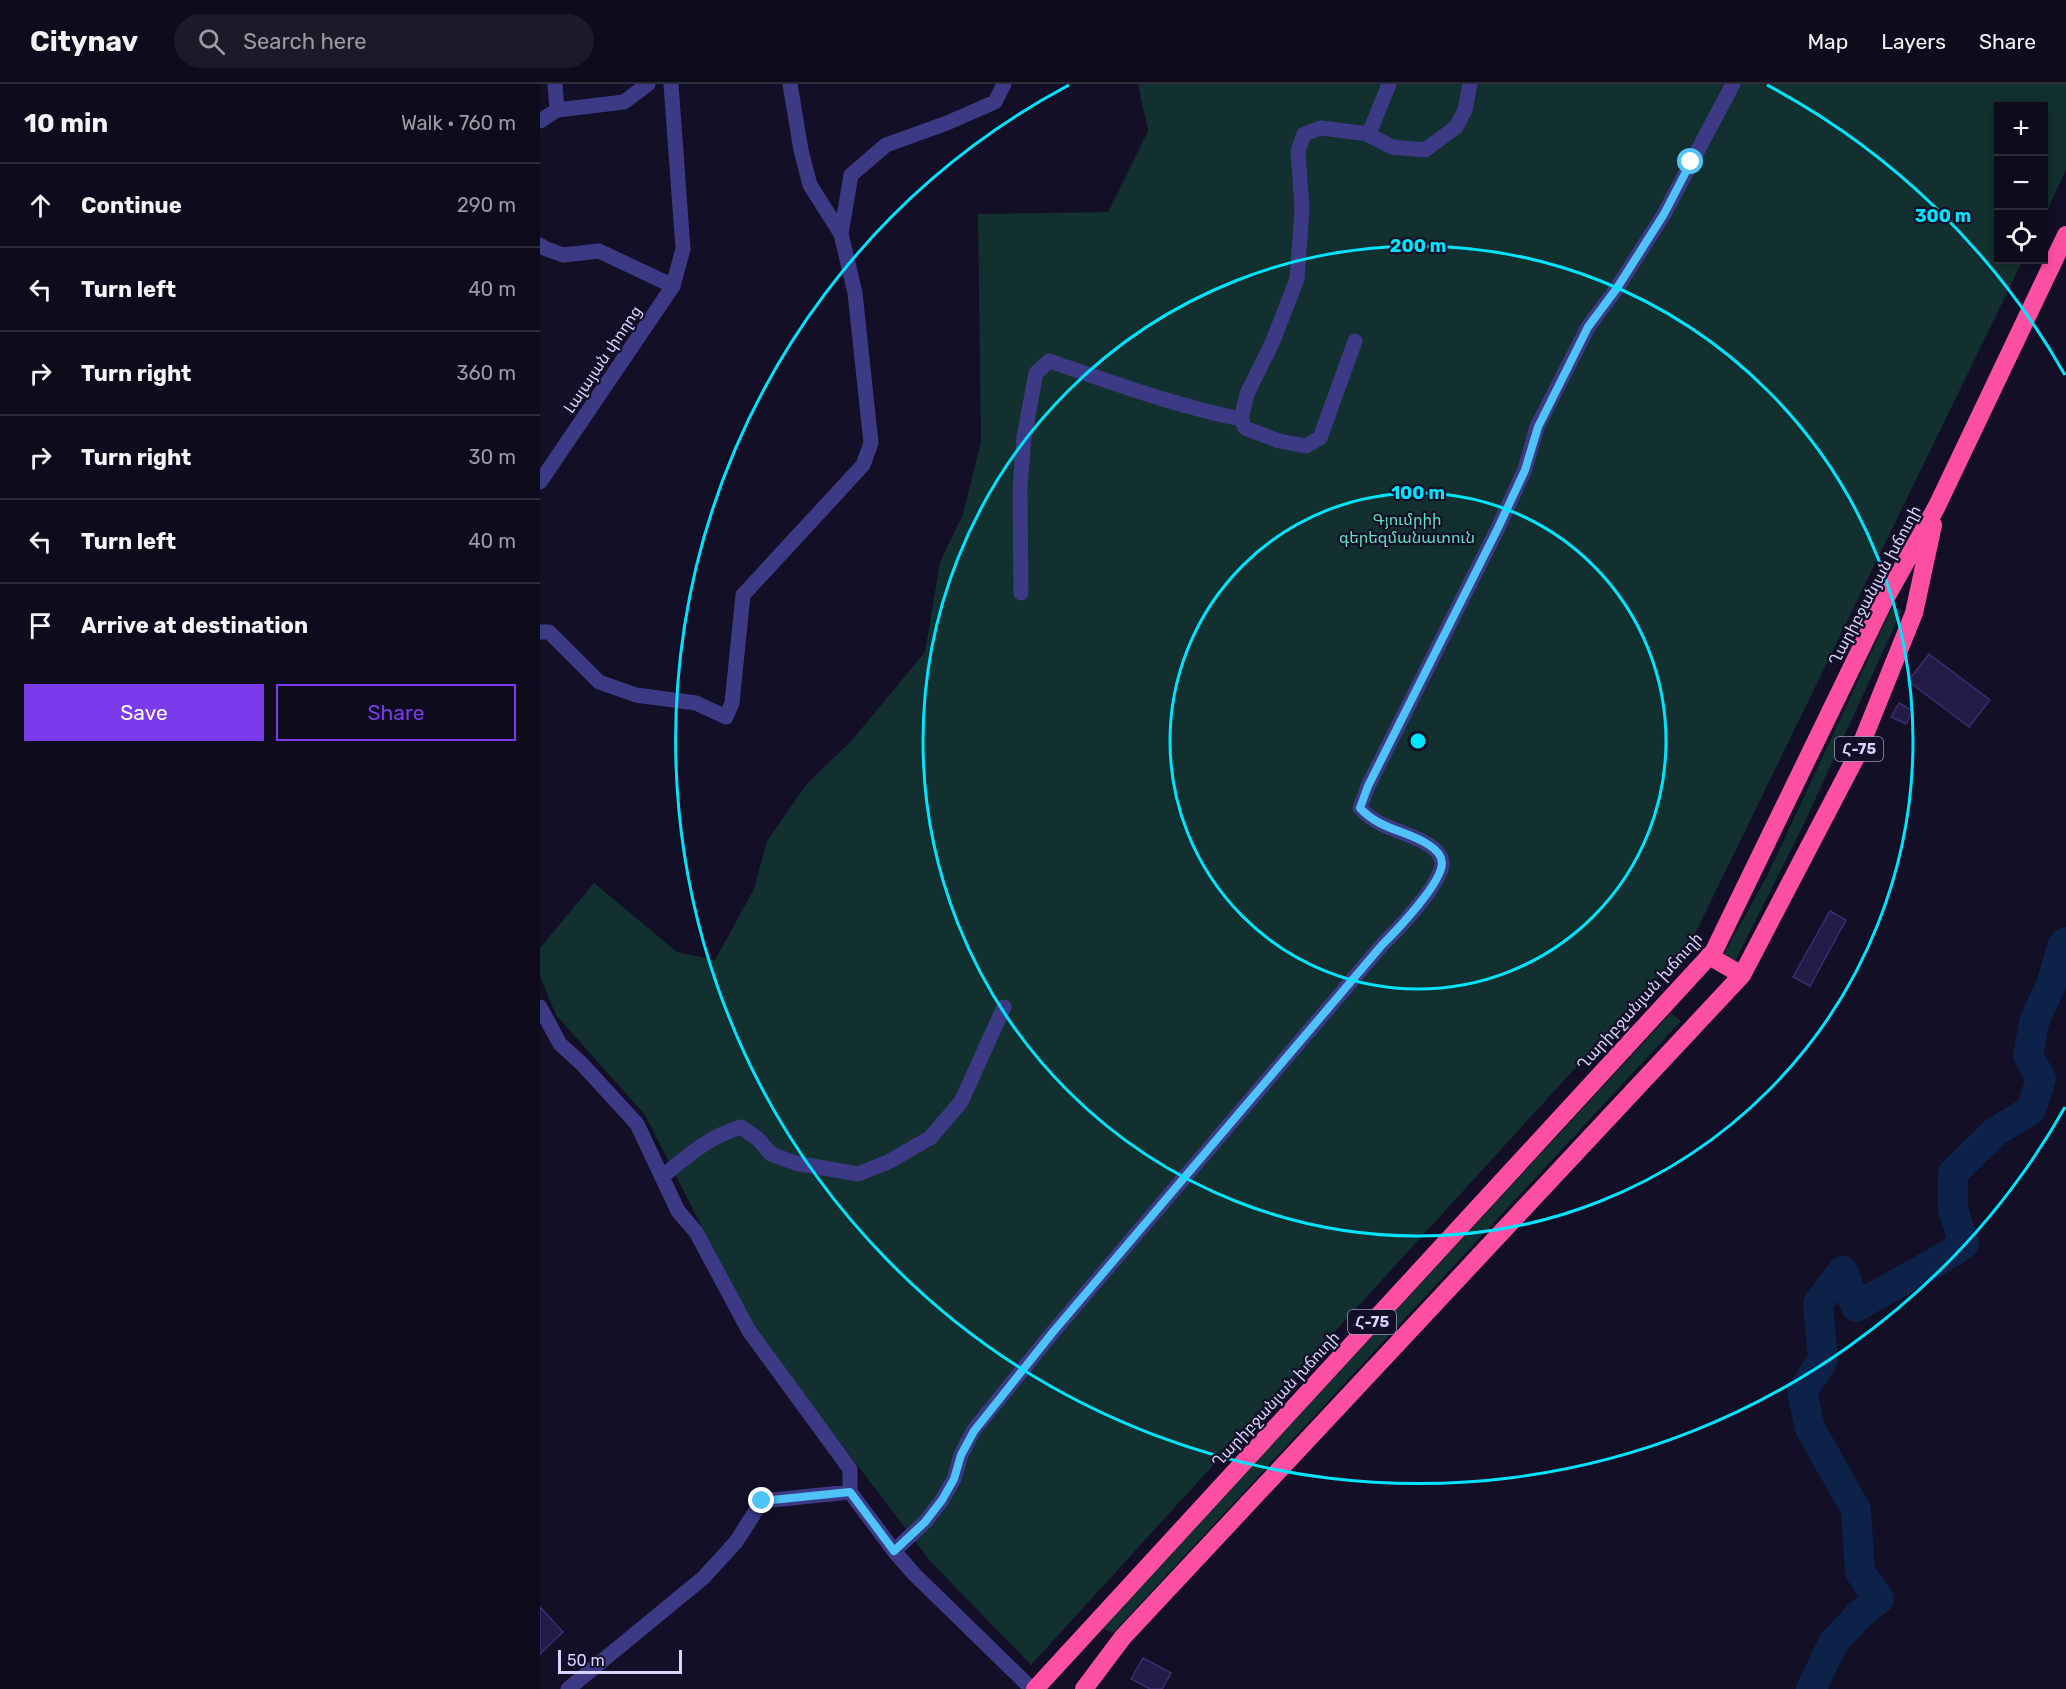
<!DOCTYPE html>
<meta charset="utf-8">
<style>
body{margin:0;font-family:Rubik,"Noto Sans Armenian",sans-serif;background:#1c1929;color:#f1f3f6}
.controls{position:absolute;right:18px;top:18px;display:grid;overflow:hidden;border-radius:0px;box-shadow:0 3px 9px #0003}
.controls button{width:54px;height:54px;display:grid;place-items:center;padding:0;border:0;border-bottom:2px solid #2e2b3b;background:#0e0b1c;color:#f1f3f6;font:30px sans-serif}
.scale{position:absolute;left:18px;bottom:15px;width:124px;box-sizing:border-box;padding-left:6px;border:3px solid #d9d4ff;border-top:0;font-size:16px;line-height:21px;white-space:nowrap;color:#d9d4ff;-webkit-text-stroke:4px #130f26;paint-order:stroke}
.stop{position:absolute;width:18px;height:18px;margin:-14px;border:4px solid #4fc3f7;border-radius:50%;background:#fff}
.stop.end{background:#4fc3f7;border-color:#fff;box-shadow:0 2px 6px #0008}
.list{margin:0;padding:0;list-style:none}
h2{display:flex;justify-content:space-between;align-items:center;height:78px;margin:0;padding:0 24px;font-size:26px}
h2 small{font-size:20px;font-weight:400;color:#9b9ba3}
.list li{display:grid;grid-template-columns:39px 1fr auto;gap:18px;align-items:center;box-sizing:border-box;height:84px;padding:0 24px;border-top:2px solid #2e2b3b}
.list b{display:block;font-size:22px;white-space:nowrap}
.list em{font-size:20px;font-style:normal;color:#9b9ba3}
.actions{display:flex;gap:12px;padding:18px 24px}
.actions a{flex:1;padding:14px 0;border:2px solid #7c3aed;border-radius:0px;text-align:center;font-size:21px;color:#7c3aed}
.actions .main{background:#7c3aed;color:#fff}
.icon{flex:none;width:33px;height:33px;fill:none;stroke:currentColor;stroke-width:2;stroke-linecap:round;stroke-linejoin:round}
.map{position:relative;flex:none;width:1526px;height:1605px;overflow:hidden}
header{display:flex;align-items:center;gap:36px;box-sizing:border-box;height:84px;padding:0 30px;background:#0e0b1c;border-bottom:2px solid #2e2b3b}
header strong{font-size:28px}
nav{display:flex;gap:33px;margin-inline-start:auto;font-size:21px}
.search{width:420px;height:54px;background:#1c1929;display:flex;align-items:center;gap:15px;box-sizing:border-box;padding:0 21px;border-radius:33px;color:#9b9ba3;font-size:22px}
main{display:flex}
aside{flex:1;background:#0e0b1c}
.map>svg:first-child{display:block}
.green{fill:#12302f}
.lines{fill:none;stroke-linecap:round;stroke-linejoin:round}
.river{stroke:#0c2248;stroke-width:30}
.building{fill:#241b47;stroke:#3b2d73;stroke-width:1.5}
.minor{stroke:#3d3a85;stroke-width:15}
.highway{stroke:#ff4fa3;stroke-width:18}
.route{stroke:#4fc3f7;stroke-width:8}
.ring{fill:none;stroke:#00e5ff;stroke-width:3}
.labels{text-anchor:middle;stroke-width:4.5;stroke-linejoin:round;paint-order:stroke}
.shield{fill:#130f26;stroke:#9e99be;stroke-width:1.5}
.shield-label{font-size:15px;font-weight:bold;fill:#d9d4ff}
.street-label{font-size:16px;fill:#d9d4ff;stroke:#130f26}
.park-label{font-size:16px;fill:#5fe0c0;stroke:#130f26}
.centre{fill:#00e5ff;stroke:#130f26;stroke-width:3}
.ring-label{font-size:18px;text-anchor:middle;font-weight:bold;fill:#00e5ff;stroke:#130f26;stroke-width:4.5;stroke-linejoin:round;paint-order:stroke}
</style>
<header>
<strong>Citynav</strong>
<div class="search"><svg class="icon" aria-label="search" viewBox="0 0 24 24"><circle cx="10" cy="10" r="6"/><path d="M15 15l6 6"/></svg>Search here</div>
<nav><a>Map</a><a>Layers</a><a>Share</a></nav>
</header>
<main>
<aside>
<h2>10 min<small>Walk · 760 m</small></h2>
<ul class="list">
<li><svg class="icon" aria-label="ahead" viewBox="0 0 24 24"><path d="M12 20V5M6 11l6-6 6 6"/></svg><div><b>Continue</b></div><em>290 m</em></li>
<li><svg class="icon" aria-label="left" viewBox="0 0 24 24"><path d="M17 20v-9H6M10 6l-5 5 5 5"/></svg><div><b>Turn left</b></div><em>40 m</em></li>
<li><svg class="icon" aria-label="right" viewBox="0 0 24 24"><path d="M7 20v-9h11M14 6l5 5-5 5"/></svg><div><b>Turn right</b></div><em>360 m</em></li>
<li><svg class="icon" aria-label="right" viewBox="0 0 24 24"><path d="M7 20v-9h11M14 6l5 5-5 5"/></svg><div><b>Turn right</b></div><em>30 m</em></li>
<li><svg class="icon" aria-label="left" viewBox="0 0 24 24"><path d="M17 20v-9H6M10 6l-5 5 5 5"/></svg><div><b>Turn left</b></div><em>40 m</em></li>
<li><svg class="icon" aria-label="arrive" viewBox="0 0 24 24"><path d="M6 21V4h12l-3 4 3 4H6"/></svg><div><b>Arrive at destination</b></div></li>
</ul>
<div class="actions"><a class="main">Save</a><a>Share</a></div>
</aside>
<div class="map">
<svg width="1526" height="1605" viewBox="0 0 1526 1605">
<rect width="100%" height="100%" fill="#130f26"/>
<path class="green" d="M598,0H1526V86L1504,133V22H1458V176H1483L1152,856L491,1581L391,1478L214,1245L105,1031L16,931L0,892V864L54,799L137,868L175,876L214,805L227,757L266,701L313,655L385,568L400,478L423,430L441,358L438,130L568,128L608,47Z
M1352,524L1362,526L1263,742L1195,877L1184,870L1228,790Z
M1131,929L1141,937L573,1549L562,1544Z"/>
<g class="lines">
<path class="river" d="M1271,1605L1293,1559L1320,1530L1339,1515L1320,1488L1316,1426L1270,1344L1262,1308L1283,1276L1278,1219L1303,1187L1316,1223C1352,1201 1389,1184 1424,1160L1413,1125V1089L1455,1048L1491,1026L1501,995L1488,971L1495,935L1511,901L1522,862L1526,858"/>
</g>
<path class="building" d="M1389,570L1450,616L1429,643L1368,597Z
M1359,619L1373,627L1366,640L1351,633Z
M1290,827L1306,836L1270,902L1253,893Z
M0,1523L23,1548L0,1570Z
M603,1574L631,1589L622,1605H610L591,1595Z"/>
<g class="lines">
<path class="minor" d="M15,0L17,26
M0,37L17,26L84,18L108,0
M825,49L852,63L885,66L916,43L925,26L930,0
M301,150L311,91L346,61L407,39L455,18L464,0
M0,161L4,164L23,171L59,167L133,202
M815,257L780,354L766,362L739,357L705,344L701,335L707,310L733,257L757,195L762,125L758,67L764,50L781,44L829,50L849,0
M0,398L133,202L143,165L131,0
M481,509L480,404L484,353L496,289L509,277C572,298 635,322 701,335
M0,548H9L59,598L96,611L156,619L186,633L192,619L203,511L323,381L331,359L315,209L301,150L270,101L261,66L250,0
M0,923L20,960L42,980L97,1040L138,1127L156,1148L209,1247L310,1385V1408L354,1467L374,1490L492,1605
M122,1093C147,1072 170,1052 201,1043L218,1055L231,1070L255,1079L318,1090L348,1078L390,1054L421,1018L464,923
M354,1467L385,1438L402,1416L414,1395L421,1371L433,1347L513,1248L842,861C857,846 902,800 902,779C902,772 895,765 889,761C866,746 840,746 820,724L828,702L958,444L985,385L997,343L1048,243L1077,204L1124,130L1193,0
M28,1605L163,1494L196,1458L222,1417L310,1408"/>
<path class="highway" d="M1169,872L1202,891
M495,1605L1174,867L1344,517L1397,422L1526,151
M544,1605L583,1553L1202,891L1316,673L1374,529L1393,441"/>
</g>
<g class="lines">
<path class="route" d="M222,1417L310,1408L354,1467L385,1438L402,1416L414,1395L421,1371L434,1347L513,1248L842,861C857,846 902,799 902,779C902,772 895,765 889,761C866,746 840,746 820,724L828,702L958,444L985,386L998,343L1048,243L1077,204L1124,130L1151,78"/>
</g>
<g class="ring">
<circle cx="878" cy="657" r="248"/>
<circle cx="878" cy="657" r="495"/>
<path d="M1525 1023A743 743 0 1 1 529 1M1227 1A743 743 0 0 1 1525 291"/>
</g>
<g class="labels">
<g class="shield">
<rect x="1295" y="653" width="48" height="24" rx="4.5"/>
<rect x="808" y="1226" width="48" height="24" rx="4.5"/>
</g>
<g class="shield-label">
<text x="1319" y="670">Հ-75</text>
<text x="832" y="1243">Հ-75</text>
</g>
<g class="street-label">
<text transform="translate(62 275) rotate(-56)" y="6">Լալայան փողոց</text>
<text transform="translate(1334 501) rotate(-62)" y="6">Ղարիբջանյան խճուղի</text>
<text transform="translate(1099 917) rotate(-48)" y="6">Ղարիբջանյան խճուղի</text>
<text transform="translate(735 1315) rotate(-47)" y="6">Ղարիբջանյան խճուղի</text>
</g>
<g class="park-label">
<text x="867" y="441">Գյումրիի<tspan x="867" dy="18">գերեզմանատուն</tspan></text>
</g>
</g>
<circle cx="878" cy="657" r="9" class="centre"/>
<g class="ring-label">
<text x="1403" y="138">300 m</text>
<text x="878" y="168">200 m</text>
<text x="878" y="415">100 m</text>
</g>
</svg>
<div class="controls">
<button>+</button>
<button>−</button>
<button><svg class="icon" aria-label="locate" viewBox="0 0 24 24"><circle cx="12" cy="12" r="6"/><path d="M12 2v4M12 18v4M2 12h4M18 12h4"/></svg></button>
</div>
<div class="scale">50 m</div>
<div class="stop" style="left:1151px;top:78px"></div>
<div class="stop end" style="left:222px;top:1417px"></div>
</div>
</main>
